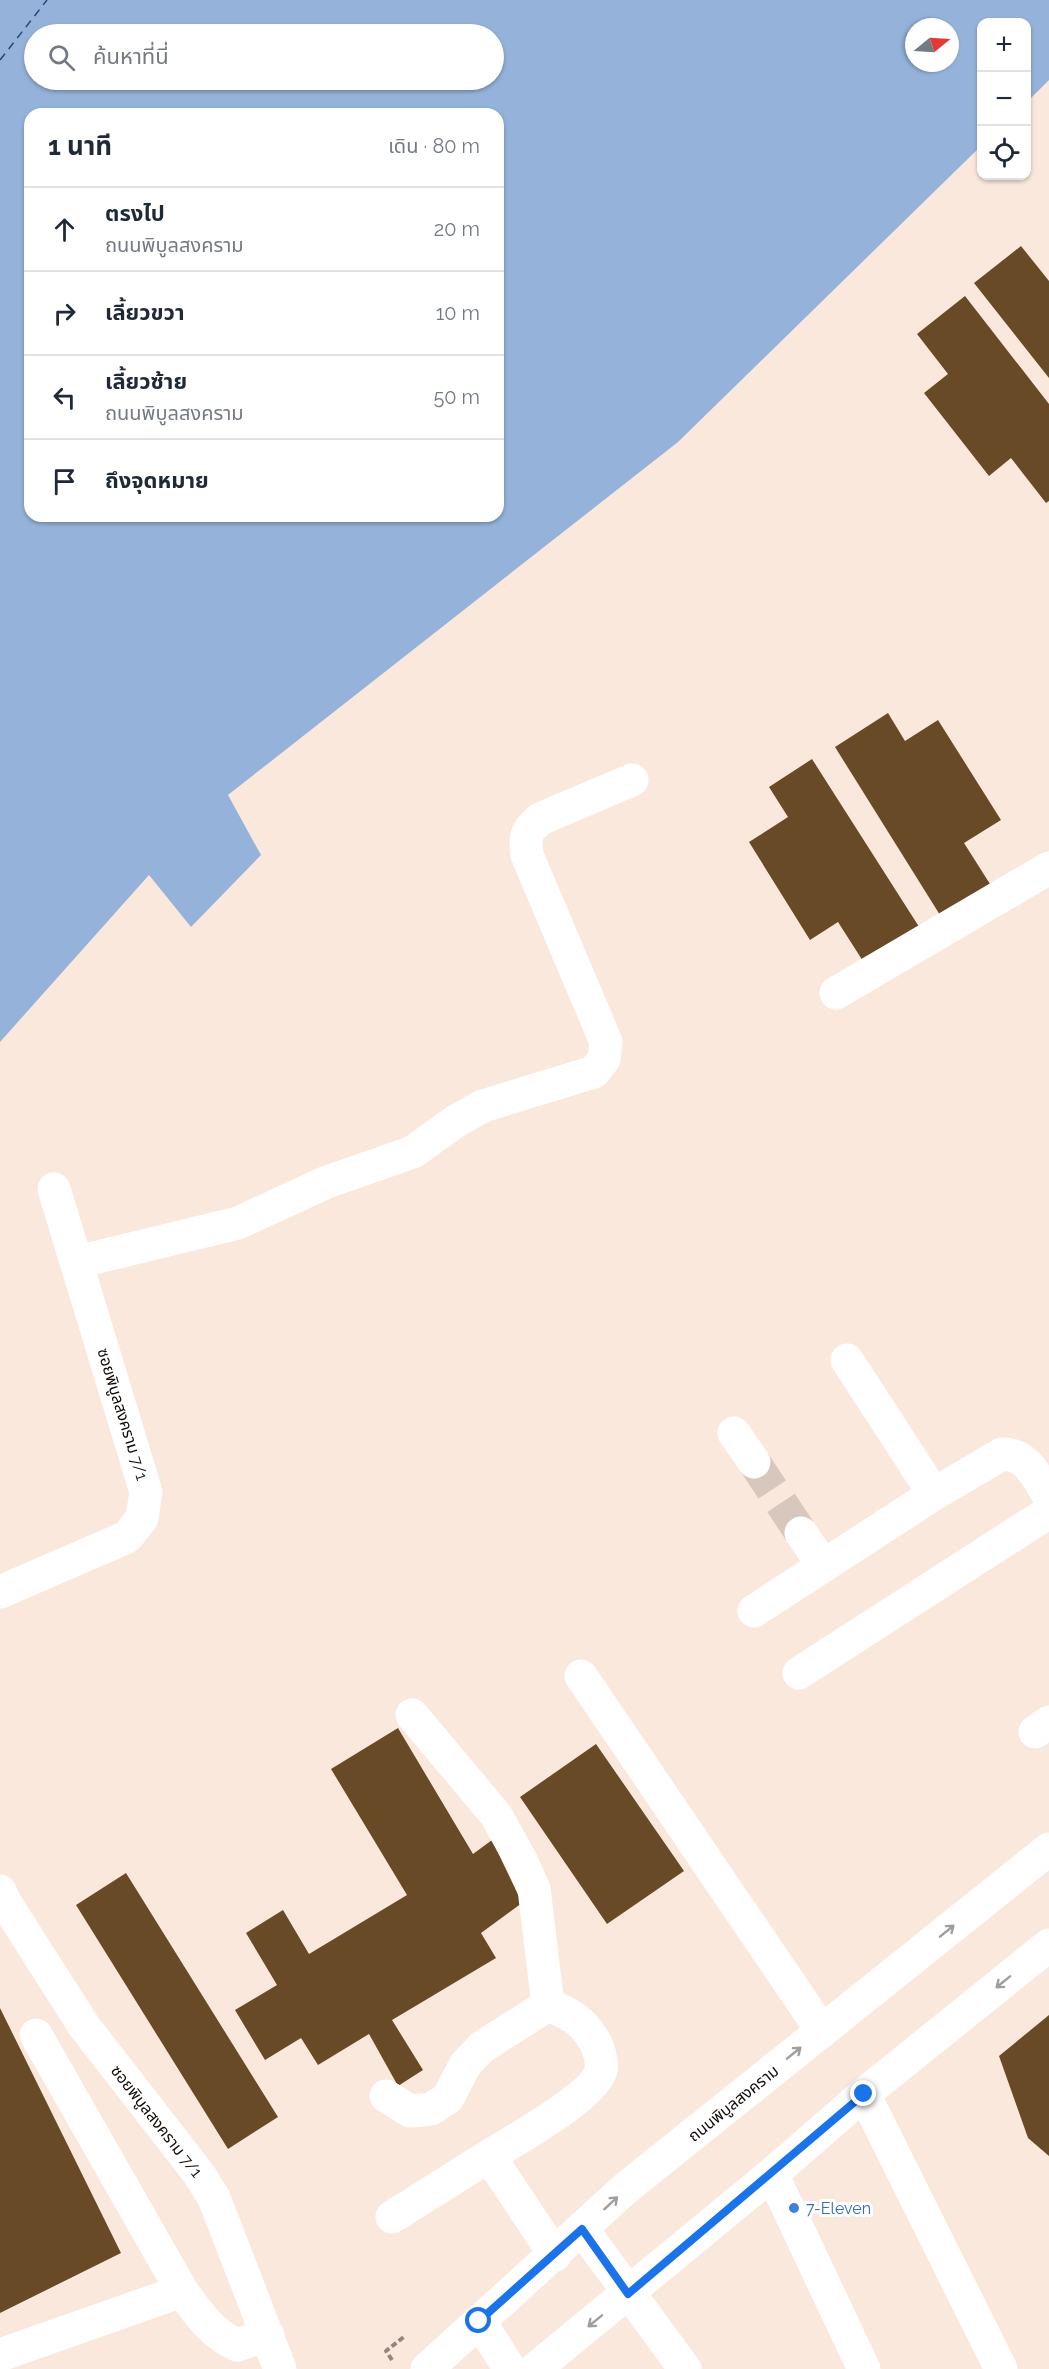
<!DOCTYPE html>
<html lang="th">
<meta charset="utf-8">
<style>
body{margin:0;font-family:Raleway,"Noto Sans Thai",sans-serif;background:#f2f2f3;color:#1f2937}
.controls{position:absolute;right:18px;top:18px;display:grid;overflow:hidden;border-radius:12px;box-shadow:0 2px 4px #0004}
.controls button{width:54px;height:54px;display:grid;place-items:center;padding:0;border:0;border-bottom:2px solid #e0e1e3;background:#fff;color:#1f2937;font:30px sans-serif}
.compass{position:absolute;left:905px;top:18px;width:54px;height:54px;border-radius:50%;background:#fff;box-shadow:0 2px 4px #0004;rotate:72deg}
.stop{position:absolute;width:18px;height:18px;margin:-14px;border:4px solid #1a73e8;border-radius:50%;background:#fff}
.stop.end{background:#1a73e8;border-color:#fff;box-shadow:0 2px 6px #0008}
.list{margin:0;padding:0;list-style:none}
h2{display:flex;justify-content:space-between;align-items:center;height:78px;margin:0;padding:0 24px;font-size:26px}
h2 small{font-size:20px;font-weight:400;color:#747a83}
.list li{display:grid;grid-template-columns:39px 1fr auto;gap:18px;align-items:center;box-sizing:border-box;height:84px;padding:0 24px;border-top:2px solid #e0e1e3}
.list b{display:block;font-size:22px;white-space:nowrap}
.list p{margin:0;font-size:20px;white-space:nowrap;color:#747a83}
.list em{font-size:20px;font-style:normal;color:#747a83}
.icon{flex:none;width:33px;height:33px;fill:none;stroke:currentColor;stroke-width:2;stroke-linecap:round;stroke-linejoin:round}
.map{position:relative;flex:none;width:1049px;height:2369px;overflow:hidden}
.search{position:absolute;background:#fff;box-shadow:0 2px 4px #0004;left:24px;top:24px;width:480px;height:66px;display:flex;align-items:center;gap:15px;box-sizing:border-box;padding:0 21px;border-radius:33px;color:#747a83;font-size:22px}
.panel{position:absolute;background:#fff;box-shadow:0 2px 4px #0004;left:24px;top:108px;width:480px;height:414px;border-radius:18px}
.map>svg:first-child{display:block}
.water{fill:#95b3da;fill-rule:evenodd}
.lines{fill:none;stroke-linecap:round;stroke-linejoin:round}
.ferry{stroke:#21487a;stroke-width:1.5;stroke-dasharray:8 6;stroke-linecap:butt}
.building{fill:#694a27}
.minor-tunnel{stroke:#d8c7bd;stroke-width:33;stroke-dasharray:33 16;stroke-linecap:butt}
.path{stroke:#93857e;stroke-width:4;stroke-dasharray:6 3;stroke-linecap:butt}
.minor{stroke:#fff;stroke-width:33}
.major{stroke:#fff;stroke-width:33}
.oneway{stroke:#a09d9c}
.route{stroke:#1a73e8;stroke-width:8}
.shop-dot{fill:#3f7fe0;stroke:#fff;stroke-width:2}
.labels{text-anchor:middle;stroke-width:6;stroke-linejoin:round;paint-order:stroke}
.street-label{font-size:16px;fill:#110b08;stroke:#fff}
.shop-label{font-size:16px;fill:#366cbe;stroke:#fff;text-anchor:start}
</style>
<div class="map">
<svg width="1049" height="2369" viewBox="0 0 1049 2369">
<rect width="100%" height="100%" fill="#fbe8dd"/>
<path class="water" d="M0,0H1049V80L1027,102L1026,22H982L981,146L678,442L228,795L261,855L191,927L149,875L0,1042ZM914,27H950V63H914ZM34,34H494V80H34ZM30,114H498V516H30Z"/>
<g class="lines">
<path class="ferry" d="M0,60L47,0"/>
</g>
<path class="building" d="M1021,246L1049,281V378L974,283Z
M965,296L1049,404V501L1046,503L1011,458L989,476L924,393L948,374L917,334Z
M888,713L905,741L938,720L1001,820L964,843L990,884L940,915L835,747Z
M812,759L923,933L868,969L838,922L810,940L749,842L788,817L769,787Z
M398,1728L473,1854L492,1840L522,1903L481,1933L496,1958L392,2020L423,2070L398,2086L369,2034L318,2065L301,2038L265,2060L235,2010L277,1985L246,1933L283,1910L309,1954L407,1895L331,1769Z
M596,1744L684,1871L607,1924L520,1797Z
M126,1873L278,2117L228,2149L76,1905Z
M0,2008L121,2253L0,2313Z
M1049,2015V2156L1028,2138L999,2056Z"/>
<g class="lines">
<path class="minor-tunnel" d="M754,1462L801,1533"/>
<path class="path" d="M392,2360L386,2351L405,2336"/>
<path class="minor" d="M836,993L1049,868
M77,1262L238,1223L327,1182L413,1152L456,1121L483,1106L594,1072L604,1059L606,1042L527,855C525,836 525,832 540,819L632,780
M847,1360L934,1494
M734,1433L754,1462
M801,1533L823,1565
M0,1592L127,1537L142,1518L146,1492L54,1189
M754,1611L934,1494L1002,1454C1028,1454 1036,1477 1049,1496
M799,1673L1049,1512
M581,1676L822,2031
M412,1715L496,1815L521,1860L534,1889L548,2005
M1035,1732L1049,1722
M0,1891L5,1902L84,2026L199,2174L214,2198L280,2369
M36,2035L182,2291
M864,2094L1001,2369
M386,2096L410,2111L431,2109L448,2098L465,2065L482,2047L548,2005C569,2013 582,2020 594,2040C598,2047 603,2061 601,2070C595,2096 513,2141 489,2156L555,2255
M772,2174L864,2369
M392,2217L489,2156
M582,2229L685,2369
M0,2355L182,2291C198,2313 211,2333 237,2345L268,2335"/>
<path class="major" d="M479,2321L510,2369
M427,2369L626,2188L1049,1849
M535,2369L772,2174L864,2094L1049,1945"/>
</g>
<defs><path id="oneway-shaft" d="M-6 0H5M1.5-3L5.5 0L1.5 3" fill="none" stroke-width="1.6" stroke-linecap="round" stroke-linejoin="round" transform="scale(1.5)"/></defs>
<g class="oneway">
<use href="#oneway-shaft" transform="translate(947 1931) rotate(-39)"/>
<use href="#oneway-shaft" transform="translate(1003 1982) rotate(141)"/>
<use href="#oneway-shaft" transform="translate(794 2053) rotate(-39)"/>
<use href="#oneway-shaft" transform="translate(611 2203) rotate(-43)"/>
<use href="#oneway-shaft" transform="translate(595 2321) rotate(141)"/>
</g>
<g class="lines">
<path class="route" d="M479,2321L582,2229L628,2294L864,2094"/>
</g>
<circle class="shop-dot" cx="794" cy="2208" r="6"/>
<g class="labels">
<g class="street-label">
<text transform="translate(123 1414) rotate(73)" y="6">ซอยพิบูลสงคราม 7/1</text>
<text transform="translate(733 2103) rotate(-39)" y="6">ถนนพิบูลสงคราม</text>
<text transform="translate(157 2121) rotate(52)" y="6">ซอยพิบูลสงคราม 7/1</text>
</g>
<g class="shop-label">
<text x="806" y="2214">7-Eleven</text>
</g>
</g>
</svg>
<div class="controls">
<button>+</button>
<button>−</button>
<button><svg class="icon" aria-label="locate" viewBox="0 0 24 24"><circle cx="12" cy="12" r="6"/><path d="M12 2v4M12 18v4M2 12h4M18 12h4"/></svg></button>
</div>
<svg class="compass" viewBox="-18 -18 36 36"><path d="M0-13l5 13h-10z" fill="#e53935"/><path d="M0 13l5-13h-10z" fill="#747a83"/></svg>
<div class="stop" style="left:479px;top:2321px"></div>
<div class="stop end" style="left:864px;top:2094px"></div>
<div class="search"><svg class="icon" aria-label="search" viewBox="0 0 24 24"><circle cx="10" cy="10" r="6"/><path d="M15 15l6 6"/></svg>ค้นหาที่นี่</div>
<section class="panel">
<h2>1 นาที<small>เดิน · 80 m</small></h2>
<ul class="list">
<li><svg class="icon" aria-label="ahead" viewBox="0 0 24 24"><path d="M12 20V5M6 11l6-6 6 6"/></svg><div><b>ตรงไป</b><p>ถนนพิบูลสงคราม</p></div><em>20 m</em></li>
<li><svg class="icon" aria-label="right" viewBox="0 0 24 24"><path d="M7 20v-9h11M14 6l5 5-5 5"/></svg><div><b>เลี้ยวขวา</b></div><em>10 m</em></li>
<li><svg class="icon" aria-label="left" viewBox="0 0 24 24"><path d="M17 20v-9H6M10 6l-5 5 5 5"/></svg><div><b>เลี้ยวซ้าย</b><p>ถนนพิบูลสงคราม</p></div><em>50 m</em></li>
<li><svg class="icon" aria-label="arrive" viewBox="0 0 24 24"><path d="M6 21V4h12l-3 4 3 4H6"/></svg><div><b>ถึงจุดหมาย</b></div></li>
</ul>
</section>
</div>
